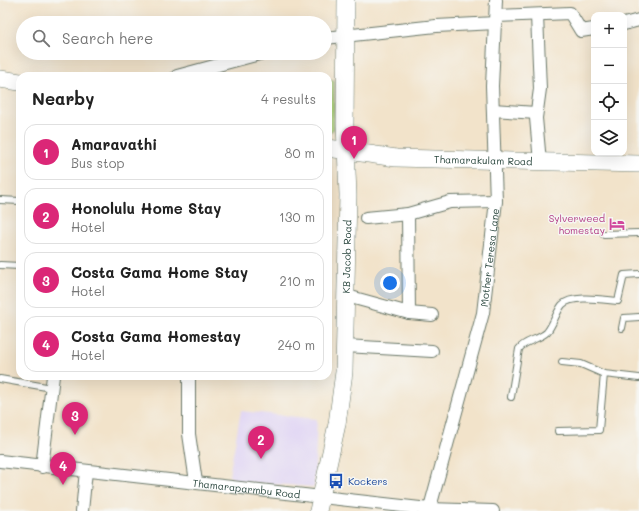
<!DOCTYPE html>
<meta charset="utf-8">
<style>
body{margin:0;font-family:Mali,sans-serif;background:#f6f6f6;color:#222}
.controls{position:absolute;right:12px;top:12px;display:grid;overflow:hidden;border-radius:8px;box-shadow:0 4px 16px #0002}
.controls button{width:36px;height:36px;display:grid;place-items:center;padding:0;border:0;border-bottom:1px solid #e0e0e0;background:#fff;color:#222;font:20px sans-serif}
.you{position:absolute;left:390px;top:283px;width:14px;height:14px;margin:-10px;border:3px solid #fff;border-radius:50%;background:#1a73e8;box-shadow:0 0 0 6px #1a73e833}
.badge{display:grid;place-items:center;width:26px;height:26px;border-radius:50%;background:#db2777;color:#fff;font-size:13px;font-weight:700}
.pin{position:absolute;translate:-50% -33px;filter:drop-shadow(0 1px 2px #0008)}
.pin::after{content:'';position:absolute;top:21px;width:14px;height:12px;background:inherit;clip-path:polygon(0 0,100% 0,50% 100%)}
.list{margin:0;padding:0;list-style:none}
h2{display:flex;justify-content:space-between;align-items:center;height:52px;margin:0;padding:0 16px;font-size:17px}
h2 small{font-size:13px;font-weight:400;color:#767676}
.list li{display:grid;grid-template-columns:26px 1fr auto;gap:12px;align-items:center;box-sizing:border-box;height:56px;margin:0 8px 8px;padding:0 8px;border:1px solid #e0e0e0;border-radius:12px}
.list b{display:block;font-size:15px;white-space:nowrap}
.list p{margin:0;font-size:13px;white-space:nowrap;color:#767676}
.list em{font-size:13px;font-style:normal;color:#767676}
.icon{flex:none;width:22px;height:22px;fill:none;stroke:currentColor;stroke-width:2;stroke-linecap:round;stroke-linejoin:round}
.map{position:relative;flex:none;width:639px;height:511px;overflow:hidden}
.search{position:absolute;background:#fff;box-shadow:0 4px 16px #0002;left:16px;top:16px;width:316px;height:44px;display:flex;align-items:center;gap:10px;box-sizing:border-box;padding:0 14px;border-radius:22px;color:#767676;font-size:15px}
.panel{position:absolute;background:#fff;box-shadow:0 4px 16px #0002;left:16px;top:72px;width:316px;height:308px;border-radius:12px}
.map>svg:first-child{display:block}
.built{fill:#e0d4f4}
.green{fill:#b4d882;stroke:#6a8a5b}
.lines{fill:none;stroke-linecap:round;stroke-linejoin:round}
.lane-casing{stroke:#697768;stroke-width:8}
.street-casing{stroke:#697768;stroke-width:14}
.secondary-casing{stroke:#697768;stroke-width:18}
.lane{stroke:#fff;stroke-width:6}
.street{stroke:#fff;stroke-width:12}
.secondary{stroke:#fff;stroke-width:17}
.labels{text-anchor:middle;stroke-width:3;stroke-linejoin:round;paint-order:stroke}
.street-label{font-size:10px;fill:#1f3d34;stroke:#f6f6f2}
.hotel-label{font-size:10px;fill:#b23c85;stroke:#f6f6f2;text-anchor:end}
.transit-label{font-size:10px;fill:#164399;stroke:#f6f6f2;text-anchor:start}
</style>
<div class="map">
<svg width="639" height="511" viewBox="0 0 639 511">
<rect width="100%" height="100%" fill="#f6f6f2"/>
<filter id="ink" filterUnits="userSpaceOnUse"><feTurbulence type="fractalNoise" baseFrequency=".025" numOctaves="2"/><feDisplacementMap in="SourceGraphic" scale="8" xChannelSelector="R" yChannelSelector="G"/><feConvolveMatrix kernelMatrix="1 2 1 2 8 2 1 2 1" color-interpolation-filters="sRGB"/></filter>
<filter id="wash" filterUnits="userSpaceOnUse"><feTurbulence type="fractalNoise" baseFrequency=".012" numOctaves="4" result="noise"/><feDisplacementMap in="SourceGraphic" scale="16" xChannelSelector="R" yChannelSelector="G"/><feGaussianBlur stdDeviation="0.9" result="paint"/><feColorMatrix in="noise" values="0 0 0 0 0 0 0 0 0 0 0 0 0 0 0 0 0 1.4 0 .05"/><feComposite in="paint" operator="in"/></filter>
<g filter="url(#wash)">
<rect width="100%" height="100%" fill="#f2e3ca"/>
<path class="built" d="M241,411L317,419L314,487L238,481L229,476Z"/>
<path class="green" d="M334,80V129L328,133V82Z"/>
</g>
<g filter="url(#ink)">
<g class="lines">
<defs>
<path id="lane" d="M0,200L20,201
M604,234L639,233
M0,265L20,266
M622,328L624,318L639,317
M562,362L581,364L604,374L639,378
M0,379L52,388
M511,397L519,349C525,340 539,340 547,332C553,325 556,313 562,305C572,294 605,300 618,301L624,275L639,274
M558,431L599,430L604,374"/>
<g id="street">
<path d="M537,15L540,89L536,118L540,162"/>
<path d="M496,16L570,13L581,31L594,29"/>
<path d="M624,24L639,20"/>
<path d="M325,38L436,26L496,23"/>
<path d="M177,76L263,53"/>
<path d="M493,110L536,113"/>
<path d="M408,214L409,313"/>
<path d="M366,218L408,214L450,202L496,201"/>
<path d="M347,296L409,313L432,315"/>
<path d="M345,346L432,351"/>
<path d="M189,376V434L196,482"/>
<path id="s1" d="M0,461L429,509L493,511"/>
<path d="M42,467L53,376"/>
<path d="M82,511L86,471"/>
<path id="s2" d="M429,511L483,313L496,201L492,86L496,0"/>
</g>
<g id="secondary">
<path d="M0,79L20,82"/>
<path id="s3" d="M328,148L396,158L639,164"/>
<path id="s4" d="M318,511L337,424L344,372L348,195L345,124L346,0"/>
</g>
</defs>
<use href="#lane" class="lane-casing"/>
<use href="#street" class="street-casing"/>
<use href="#secondary" class="secondary-casing"/>
<use href="#lane" class="lane"/>
<use href="#street" class="street"/>
<use href="#secondary" class="secondary"/>
</g>
</g>
<defs>
<symbol id="hotel-bare" viewBox="-9 -9 18 18"><path d="M-6-4.5h1.5V1H6V5H4.5V3h-9V5H-6ZM-4 0a1.8 1.8 0 1 1 3.6 0ZM.5 0V-2.5h3Q6-2.5 6 0Z" fill="#d1479c" stroke="#f6f6f2" stroke-width="2.5" paint-order="stroke"/></symbol>
<symbol id="bus-bare" viewBox="-9 -9 18 18"><path d="M-5-6H5V4H4V6H2V4H-2V6H-4V4H-5ZM-3.5-4V0h7V-4ZM-3.5 1.2v1.5H-2V1.2ZM2 1.2v1.5H3.5V1.2Z" fill="#1a4fb4" stroke="#f6f6f2" stroke-width="2.5" paint-order="stroke"/></symbol>
</defs>
<g fill-rule="evenodd">
<use href="#hotel-bare" x="606" y="213" width="22" height="22"/>
<use href="#bus-bare" x="325" y="470" width="22" height="22"/>
</g>
<g class="labels">
<g class="street-label">
<text dy="4" stroke="none"><textPath href="#s3" startOffset="156">Thamarakulam Road</textPath></text>
<text dy="4" stroke="none"><textPath href="#s4" startOffset="257">KB Jacob Road</textPath></text>
<text dy="4" stroke="none"><textPath href="#s2" startOffset="261">Mother Teresa Lane</textPath></text>
<text dy="4" stroke="none"><textPath href="#s1" startOffset="248">Thamaraparmbu Road</textPath></text>
</g>
<g class="hotel-label">
<text x="605" y="222">Sylverweed<tspan x="605" dy="12">homestay</tspan></text>
</g>
<g class="transit-label">
<text x="348" y="485">Kockers</text>
</g>
</g>
</svg>
<div class="controls">
<button>+</button>
<button>−</button>
<button><svg class="icon" aria-label="locate" viewBox="0 0 24 24"><circle cx="12" cy="12" r="6"/><path d="M12 2v4M12 18v4M2 12h4M18 12h4"/></svg></button>
<button><svg class="icon" aria-label="layers" viewBox="0 0 24 24"><path d="M12 4l9 5-9 5-9-5zM3 14l9 5 9-5"/></svg></button>
</div>
<div class="you"></div>
<div class="pin badge" style="left:354px;top:159px">1</div>
<div class="pin badge" style="left:261px;top:459px">2</div>
<div class="pin badge" style="left:75px;top:435px">3</div>
<div class="pin badge" style="left:63px;top:485px">4</div>
<div class="search"><svg class="icon" aria-label="search" viewBox="0 0 24 24"><circle cx="10" cy="10" r="6"/><path d="M15 15l6 6"/></svg>Search here</div>
<section class="panel">
<h2>Nearby<small>4 results</small></h2>
<ul class="list">
<li><span class="badge">1</span><div><b>Amaravathi</b><p>Bus stop</p></div><em>80 m</em></li>
<li><span class="badge">2</span><div><b>Honolulu Home Stay</b><p>Hotel</p></div><em>130 m</em></li>
<li><span class="badge">3</span><div><b>Costa Gama Home Stay</b><p>Hotel</p></div><em>210 m</em></li>
<li><span class="badge">4</span><div><b>Costa Gama Homestay</b><p>Hotel</p></div><em>240 m</em></li>
</ul>
</section>
</div>
